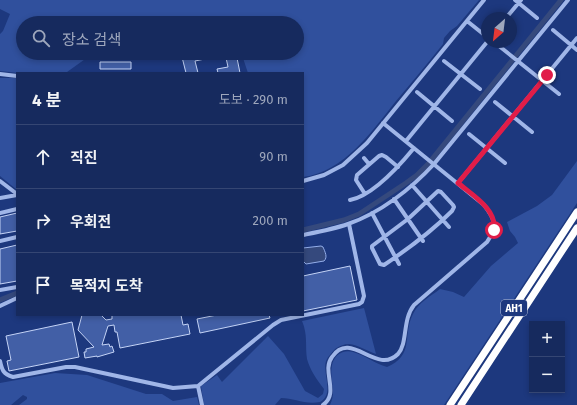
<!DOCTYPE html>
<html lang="ko">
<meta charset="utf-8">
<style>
body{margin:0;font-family:"Fira Sans","Noto Sans KR",sans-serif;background:#1f3264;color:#f1f3f6}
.controls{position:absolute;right:12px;bottom:12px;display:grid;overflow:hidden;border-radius:0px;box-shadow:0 2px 6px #0003}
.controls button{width:36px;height:36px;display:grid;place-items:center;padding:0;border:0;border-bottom:1px solid #354673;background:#162a5e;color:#f1f3f6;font:20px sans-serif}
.compass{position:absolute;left:481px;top:12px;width:36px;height:36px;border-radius:50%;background:#162a5e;box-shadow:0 2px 6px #0003;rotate:208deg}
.stop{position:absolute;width:12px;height:12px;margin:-9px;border:3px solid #e11d48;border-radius:50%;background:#fff}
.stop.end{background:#e11d48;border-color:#fff;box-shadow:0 1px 4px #0008}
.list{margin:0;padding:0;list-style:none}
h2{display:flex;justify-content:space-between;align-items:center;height:52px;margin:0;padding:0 16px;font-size:17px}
h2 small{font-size:13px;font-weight:400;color:#9ea7bc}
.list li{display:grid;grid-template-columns:26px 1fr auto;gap:12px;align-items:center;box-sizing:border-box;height:64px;padding:0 16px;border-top:1px solid #354673}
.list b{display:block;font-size:15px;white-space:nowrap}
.list em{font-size:13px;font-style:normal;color:#9ea7bc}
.icon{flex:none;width:22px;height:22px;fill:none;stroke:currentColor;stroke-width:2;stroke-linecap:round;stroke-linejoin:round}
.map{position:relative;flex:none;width:577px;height:405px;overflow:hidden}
.search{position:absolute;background:#162a5e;box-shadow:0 2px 6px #0003;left:16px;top:16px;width:288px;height:44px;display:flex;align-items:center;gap:10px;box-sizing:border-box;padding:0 14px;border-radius:22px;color:#9ea7bc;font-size:15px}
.panel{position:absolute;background:#162a5e;box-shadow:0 2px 6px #0003;left:16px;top:72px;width:288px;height:244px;border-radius:0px}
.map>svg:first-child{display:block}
.green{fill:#30509d}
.water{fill:#35497d;stroke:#94aeea}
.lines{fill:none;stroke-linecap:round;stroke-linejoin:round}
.canal{stroke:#35497d;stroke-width:5}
.building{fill:#425fa6;stroke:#c4d3f6}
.street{stroke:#a0b6e8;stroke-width:4}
.highway{stroke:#fff;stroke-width:7}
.route{stroke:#e11d48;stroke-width:5}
.labels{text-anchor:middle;stroke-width:4;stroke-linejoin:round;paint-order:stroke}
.shield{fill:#1d387e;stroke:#bbc3d8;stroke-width:1}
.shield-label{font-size:10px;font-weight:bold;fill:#fff}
</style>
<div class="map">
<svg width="577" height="405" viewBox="0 0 577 405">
<rect width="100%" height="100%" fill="#1d387e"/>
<path class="green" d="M0,0H479L457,26L450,31L444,38L443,44C428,63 412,82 396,101C372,131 344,172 303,177V73H248L243,58L244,53H297V23H23V53H149L142,57H88L67,72L57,73H19L0,71V34L3,31L10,14L0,9Z
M0,78H17V190L0,176Z
M577,161V203L444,405H330C337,391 329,379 332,365C334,355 343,349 353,352C365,355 375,364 387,367C415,355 402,336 413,314C418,303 431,296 440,289L453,292L464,297L491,266L518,243L515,237L510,231L507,222L537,206L552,195Z
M364,308L376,354C367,351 358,345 349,344C344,344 339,346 335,349C332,353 328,356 326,361C322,373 335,394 320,402C305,405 294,398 281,398L275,405H204L201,386L217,375L222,382L268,336L284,354L305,391L318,398L323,394L324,389C317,380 310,370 307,359C305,345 308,335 302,321Z
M55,373L87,375L146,394H162L173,401L197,397L199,405H19L27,399V397L23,395L11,405H0V383Z"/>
<path class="water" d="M321,246L323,247C325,252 328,257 324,261L306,264L303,261V248Z"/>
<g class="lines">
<path class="canal" d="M303,230L344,220L359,214L406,183L417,175L428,164L561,0
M0,300L17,293"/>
</g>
<path class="building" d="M200,53H225V55L195,61L198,73H186L182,57Z
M225,53H236L240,73H218L217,69L228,67Z
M100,62H131V69H100Z
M17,213V231L0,234V217Z
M17,245V281L0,284V249Z
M350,266L357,300L303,311V276Z
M82,315H101L106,320L112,319V315H181L183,325L188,324L190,334L120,348L117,332H115L114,325L108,326L102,345L109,344L110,347L112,346L114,352L97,357V356L85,358L84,352H86V349L94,347L78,330Z
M217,315H269L270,318L200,333L197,319Z
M72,322L79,357L9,371L7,361L11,360L6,336Z"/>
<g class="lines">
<path class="street" d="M515,0L537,18
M506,18L521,0
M467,21L487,37
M553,30L577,50
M494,42L559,94
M444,61L480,89
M0,74L17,76
M417,92L452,121
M495,102L532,132
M469,134L505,163
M406,141L487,42
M364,158L369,164
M0,181L17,194
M303,181L324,175L343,165L367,143L484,0
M458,183L577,38
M412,185L449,227
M438,191L441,192L453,205L454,207L452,211C432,231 408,249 384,265L380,264L372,248V246L408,219Z
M365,194L356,180L357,175L379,156L382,155L386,157L398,167
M0,198L17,195
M394,199L423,241
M350,200C372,196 400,165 414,148
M0,213L17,209
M372,213L399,264
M303,235C318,232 334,229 348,224C380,213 411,189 434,164L568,0
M0,241L17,237
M0,290L17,287
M0,306L17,298
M0,361C2,370 3,374 13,377L66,367H75L173,388L198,386L273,325L281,320L359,304L362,302L364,296L349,224
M198,386L202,405
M323,405C340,393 321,371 332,357C351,329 376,376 398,354C408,343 402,320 414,305L487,242C498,226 495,219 484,205L383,123"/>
<path class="highway" d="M450,405L577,212
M461,405L577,228"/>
</g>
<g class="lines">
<path class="route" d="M494,230C497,209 472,195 458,183L547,75"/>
</g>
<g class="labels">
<rect class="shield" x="501" y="300" width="26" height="16" rx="3"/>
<g class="shield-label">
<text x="514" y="312">AH1</text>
</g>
</g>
</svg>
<div class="controls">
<button>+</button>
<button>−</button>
</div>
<svg class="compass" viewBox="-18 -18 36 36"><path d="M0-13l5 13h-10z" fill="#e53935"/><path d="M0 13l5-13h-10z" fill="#9ea7bc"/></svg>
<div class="stop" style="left:494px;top:230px"></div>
<div class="stop end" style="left:547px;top:75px"></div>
<div class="search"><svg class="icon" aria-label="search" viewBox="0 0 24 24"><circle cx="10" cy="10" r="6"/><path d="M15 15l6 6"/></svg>장소 검색</div>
<section class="panel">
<h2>4 분<small>도보 · 290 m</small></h2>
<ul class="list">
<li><svg class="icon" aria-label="ahead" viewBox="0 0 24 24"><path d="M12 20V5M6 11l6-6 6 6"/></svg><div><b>직진</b></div><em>90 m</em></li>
<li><svg class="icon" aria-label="right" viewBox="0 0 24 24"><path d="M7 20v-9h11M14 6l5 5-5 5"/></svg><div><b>우회전</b></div><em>200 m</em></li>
<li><svg class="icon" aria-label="arrive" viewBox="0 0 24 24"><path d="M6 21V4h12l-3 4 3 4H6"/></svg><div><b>목적지 도착</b></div></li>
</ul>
</section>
</div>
